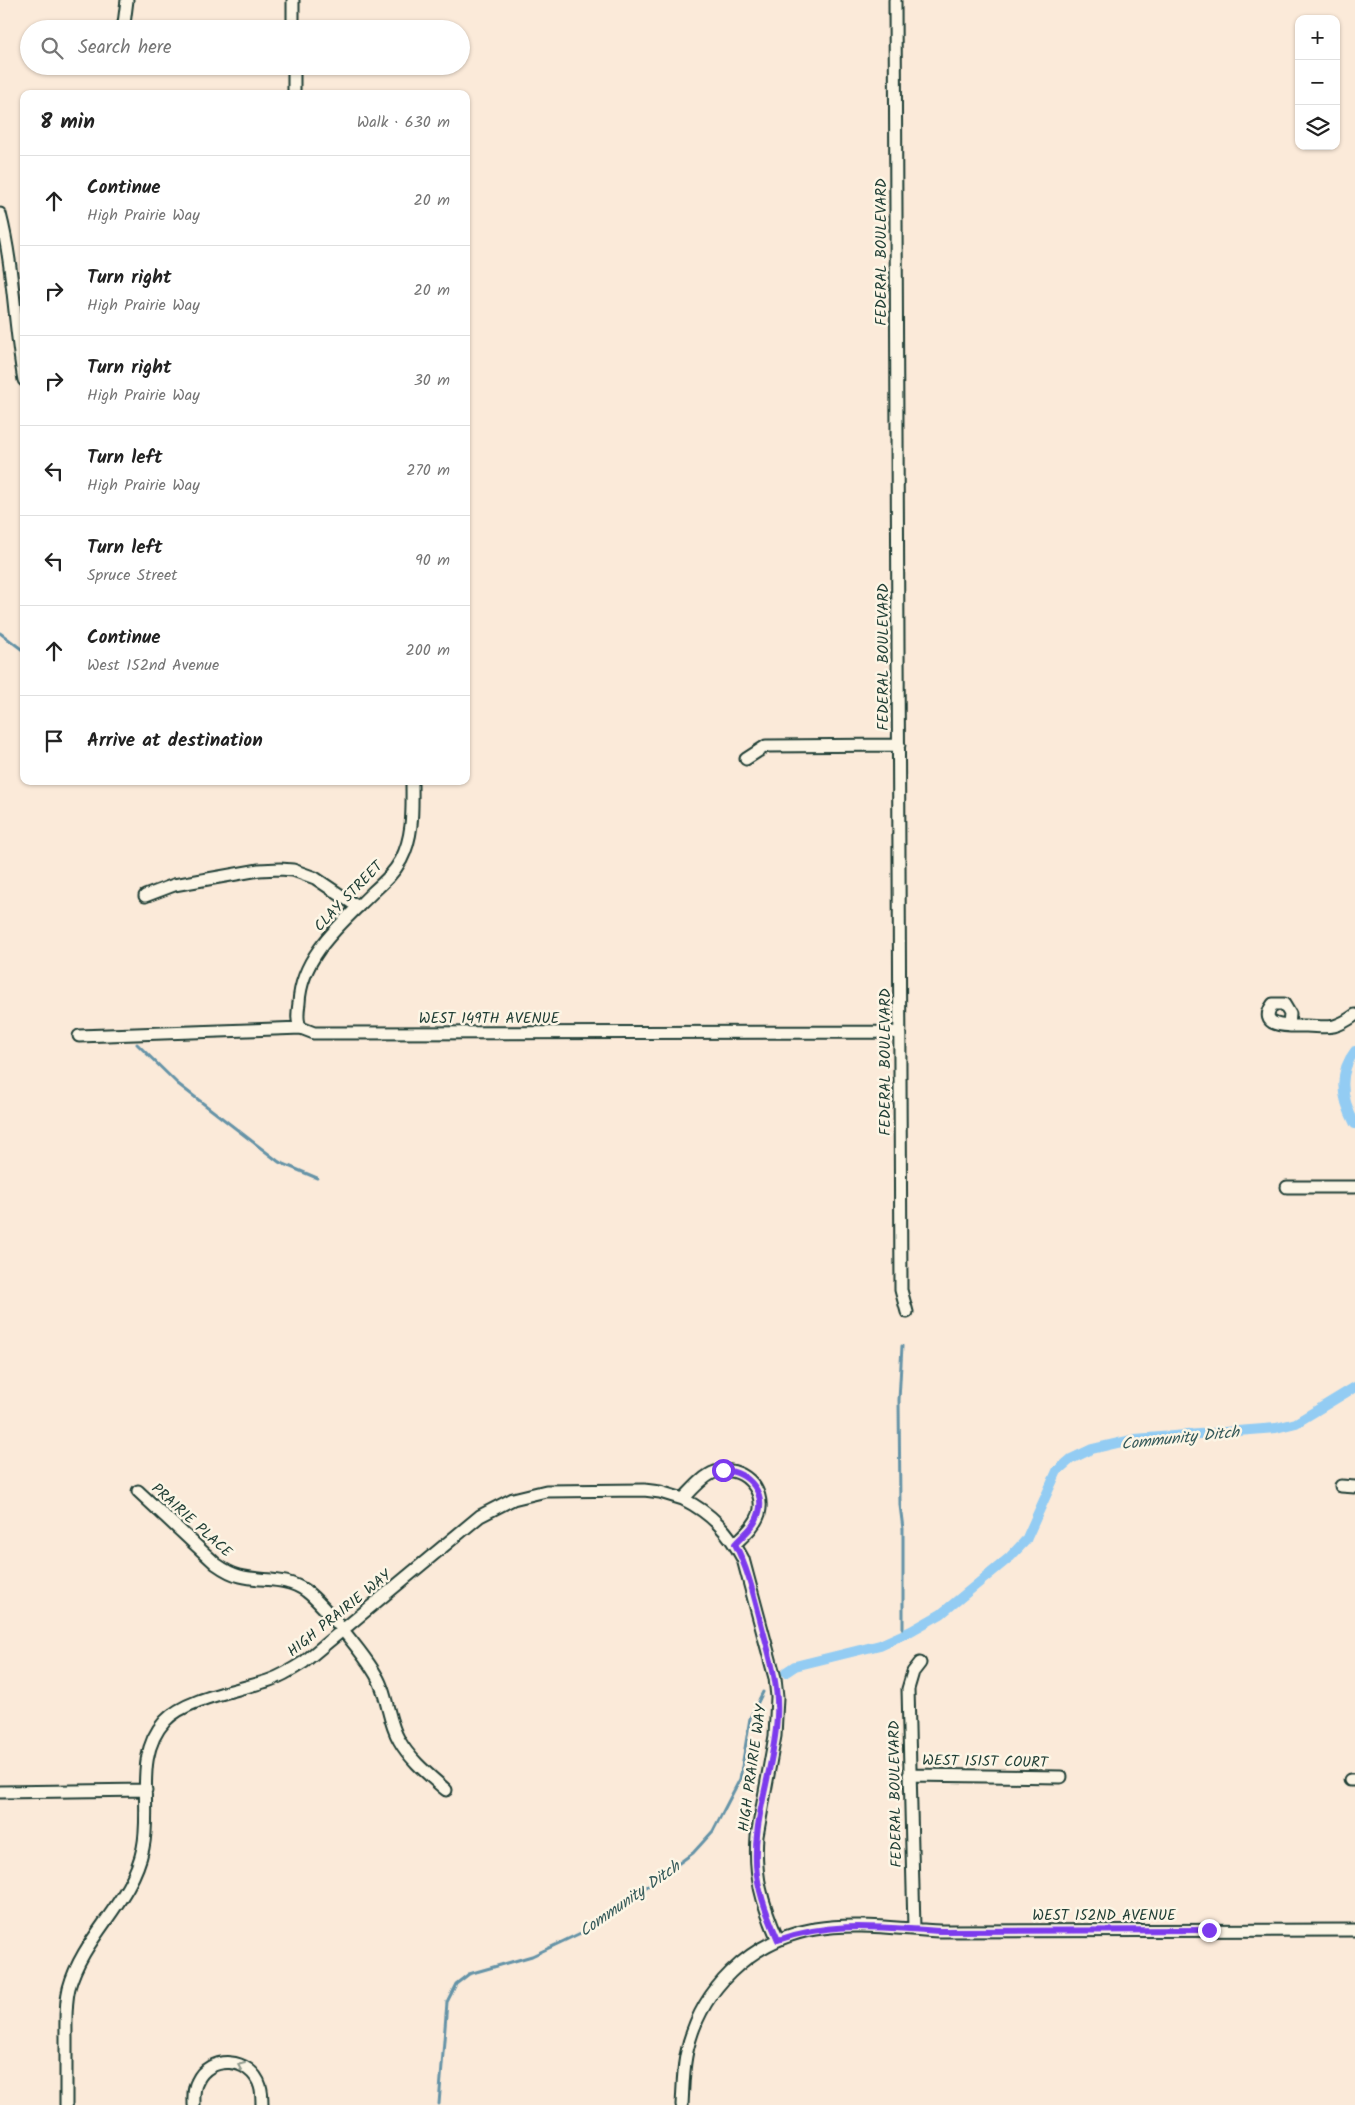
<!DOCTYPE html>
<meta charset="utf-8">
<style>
body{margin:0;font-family:Kalam,sans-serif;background:#f6f6f6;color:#222}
.controls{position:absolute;right:15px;top:15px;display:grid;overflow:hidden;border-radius:10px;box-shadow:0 1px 4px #0004}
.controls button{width:45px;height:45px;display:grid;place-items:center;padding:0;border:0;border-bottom:1px solid #e0e0e0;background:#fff;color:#222;font:25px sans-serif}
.stop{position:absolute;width:15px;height:15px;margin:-11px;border:4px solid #7c3aed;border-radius:50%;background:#fff}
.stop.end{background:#7c3aed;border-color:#fff;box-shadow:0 1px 5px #0008}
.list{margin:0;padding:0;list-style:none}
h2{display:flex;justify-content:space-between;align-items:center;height:65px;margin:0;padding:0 20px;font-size:21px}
h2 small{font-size:16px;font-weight:400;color:#767676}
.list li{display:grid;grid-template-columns:32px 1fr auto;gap:15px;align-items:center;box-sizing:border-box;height:90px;padding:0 20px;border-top:1px solid #e0e0e0}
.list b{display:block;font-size:19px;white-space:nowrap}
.list p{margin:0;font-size:16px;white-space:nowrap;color:#767676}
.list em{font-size:16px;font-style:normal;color:#767676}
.icon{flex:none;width:28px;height:28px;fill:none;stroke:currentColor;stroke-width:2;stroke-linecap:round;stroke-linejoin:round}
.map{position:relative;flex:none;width:1355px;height:2105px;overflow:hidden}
.search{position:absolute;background:#fff;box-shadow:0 1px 4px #0004;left:20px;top:20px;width:450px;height:55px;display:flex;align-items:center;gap:12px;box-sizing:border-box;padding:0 18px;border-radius:28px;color:#767676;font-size:19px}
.panel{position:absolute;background:#fff;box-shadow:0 1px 4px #0004;left:20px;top:90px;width:450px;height:695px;border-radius:10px}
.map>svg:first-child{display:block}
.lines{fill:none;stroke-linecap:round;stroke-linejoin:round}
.stream{stroke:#6593a7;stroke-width:3}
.canal{stroke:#93ccf3;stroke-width:10}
.minor-casing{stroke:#1f3d34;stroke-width:15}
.minor{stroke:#fcf5e5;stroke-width:11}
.oneway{stroke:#8e998c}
.route{stroke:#7c3aed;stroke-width:6}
.labels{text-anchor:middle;stroke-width:5;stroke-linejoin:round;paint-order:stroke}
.street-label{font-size:15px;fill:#1f3d34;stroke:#fcf5e5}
.water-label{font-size:16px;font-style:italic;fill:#365a5a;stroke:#fcf5e5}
</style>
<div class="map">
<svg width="1355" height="2105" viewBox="0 0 1355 2105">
<rect width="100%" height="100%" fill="#fbead9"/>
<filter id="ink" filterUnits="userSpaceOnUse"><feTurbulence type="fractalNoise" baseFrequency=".02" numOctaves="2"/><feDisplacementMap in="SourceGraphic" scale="10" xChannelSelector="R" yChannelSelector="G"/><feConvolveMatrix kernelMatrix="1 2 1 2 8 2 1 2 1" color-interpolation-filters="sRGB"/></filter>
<g filter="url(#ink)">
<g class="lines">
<path class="stream" d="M0,633L24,651
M137,1044L178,1084L279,1162L317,1178
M902,1346L899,1400L900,1505L903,1529V1635
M439,2104L447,2002L456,1984L469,1974L532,1956L587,1930L693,1853L713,1831L740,1779L750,1718L763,1692"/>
<path class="canal" d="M1355,1051C1337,1074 1342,1100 1355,1124
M786,1672L795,1666L880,1645L911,1631L941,1614L1010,1557L1026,1540L1057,1471L1071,1459L1092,1449L1135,1439L1276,1428L1296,1423L1355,1387"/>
<defs>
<path id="minor" d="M293,0V29
M895,0L901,1290L907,1312
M119,29L124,24L127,0
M294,66V94
M0,214C14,268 14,325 24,380
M746,759L766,746L899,745
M145,896L174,885L259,870L280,869L293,870L315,878L358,907
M1289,1026L1290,1014L1284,1004H1273C1255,1029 1293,1026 1306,1026C1315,1026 1326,1028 1334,1026C1342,1024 1348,1020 1355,1015
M301,1028C296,1021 298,1011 299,1003C301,956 342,923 373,892C384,882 394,873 401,860C414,835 412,808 412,781
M79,1036L301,1028L314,1033L900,1032
M1287,1187H1355
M1341,1486L1355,1487
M138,1491L216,1564C223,1569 231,1574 240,1576C263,1582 285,1576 306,1591C323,1604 372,1663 380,1683C388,1701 389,1723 399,1740C410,1760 429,1775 446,1790
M683,1499C711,1513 729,1532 743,1559L775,1678L777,1697L775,1736L757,1836C754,1876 762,1903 778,1940
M909,1775L1061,1777
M1350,1780H1355
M0,1792L146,1790
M914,1928L908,1689L913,1672L920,1663
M66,2105C66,2082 66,2059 66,2037C66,2020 65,2004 69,1988C83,1936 132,1902 143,1848C152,1806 133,1756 165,1721C186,1698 241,1690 270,1680C282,1676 293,1669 304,1662L480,1516L513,1499L546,1491L644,1490L660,1492L683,1499C692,1490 703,1476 715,1472C741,1464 766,1488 759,1514C755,1526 744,1535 735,1544
M194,2105C194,2097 193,2089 197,2082C209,2054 251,2057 260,2086C262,2092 262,2099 262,2105
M682,2105C683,2089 683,2072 686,2056C698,1991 750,1940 815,1929C856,1922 899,1929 940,1931L1355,1930"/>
</defs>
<use href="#minor" class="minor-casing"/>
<use href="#minor" class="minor"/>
</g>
<defs><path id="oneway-chevron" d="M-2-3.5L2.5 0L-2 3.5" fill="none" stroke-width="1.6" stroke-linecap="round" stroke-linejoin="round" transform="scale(1.25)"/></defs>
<use class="oneway" href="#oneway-chevron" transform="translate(241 2066) rotate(-157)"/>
</g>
<g class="lines" filter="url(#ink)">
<path class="route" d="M723,1470C749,1472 769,1494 756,1520C752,1529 742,1536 735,1544C748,1569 754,1596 761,1623C769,1654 779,1684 777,1716C775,1769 750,1822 757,1875C760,1898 769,1919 778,1940C833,1920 884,1928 940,1931L1209,1930"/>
</g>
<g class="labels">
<g class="street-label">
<text transform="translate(881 252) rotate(-90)" y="5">FEDERAL BOULEVARD</text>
<text transform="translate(883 657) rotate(-90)" y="5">FEDERAL BOULEVARD</text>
<text transform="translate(348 896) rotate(-46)" y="5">CLAY STREET</text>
<text x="489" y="1023">WEST 149TH AVENUE</text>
<text transform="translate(885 1062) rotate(-90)" y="5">FEDERAL BOULEVARD</text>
<text transform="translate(192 1520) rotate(42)" y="5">PRAIRIE PLACE</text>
<text transform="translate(339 1613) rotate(-39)" y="5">HIGH PRAIRIE WAY</text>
<text transform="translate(985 1761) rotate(1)" y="5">WEST 151ST COURT</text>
<text transform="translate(752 1768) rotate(-82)" y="5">HIGH PRAIRIE WAY</text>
<text transform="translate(895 1794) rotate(-91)" y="5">FEDERAL BOULEVARD</text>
<text x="1104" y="1920">WEST 152ND AVENUE</text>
</g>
<g class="water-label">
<text transform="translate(1180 1437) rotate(-6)" y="6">Community Ditch</text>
<text transform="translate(629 1898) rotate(-35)" y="6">Community Ditch</text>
</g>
</g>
</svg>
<div class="controls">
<button>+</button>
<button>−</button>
<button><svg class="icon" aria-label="layers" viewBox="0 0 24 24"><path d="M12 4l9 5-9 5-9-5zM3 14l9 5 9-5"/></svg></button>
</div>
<div class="stop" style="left:723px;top:1470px"></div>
<div class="stop end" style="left:1209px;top:1930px"></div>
<div class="search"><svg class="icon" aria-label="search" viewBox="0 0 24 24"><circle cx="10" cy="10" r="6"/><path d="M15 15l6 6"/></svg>Search here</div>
<section class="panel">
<h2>8 min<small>Walk · 630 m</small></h2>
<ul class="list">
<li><svg class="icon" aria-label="ahead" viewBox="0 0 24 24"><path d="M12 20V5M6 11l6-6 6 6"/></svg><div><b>Continue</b><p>High Prairie Way</p></div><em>20 m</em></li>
<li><svg class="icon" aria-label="right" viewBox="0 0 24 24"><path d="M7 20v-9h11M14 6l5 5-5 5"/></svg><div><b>Turn right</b><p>High Prairie Way</p></div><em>20 m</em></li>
<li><svg class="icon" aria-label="right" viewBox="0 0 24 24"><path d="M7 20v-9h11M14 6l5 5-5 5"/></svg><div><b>Turn right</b><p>High Prairie Way</p></div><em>30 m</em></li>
<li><svg class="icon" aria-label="left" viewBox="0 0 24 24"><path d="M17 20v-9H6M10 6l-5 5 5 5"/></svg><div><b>Turn left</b><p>High Prairie Way</p></div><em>270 m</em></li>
<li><svg class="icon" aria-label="left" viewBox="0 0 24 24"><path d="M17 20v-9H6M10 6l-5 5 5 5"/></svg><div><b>Turn left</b><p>Spruce Street</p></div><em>90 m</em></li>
<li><svg class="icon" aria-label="ahead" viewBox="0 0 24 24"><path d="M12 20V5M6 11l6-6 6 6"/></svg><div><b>Continue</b><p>West 152nd Avenue</p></div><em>200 m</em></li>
<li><svg class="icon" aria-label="arrive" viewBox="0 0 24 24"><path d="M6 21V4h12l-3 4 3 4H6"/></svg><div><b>Arrive at destination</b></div></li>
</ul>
</section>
</div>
